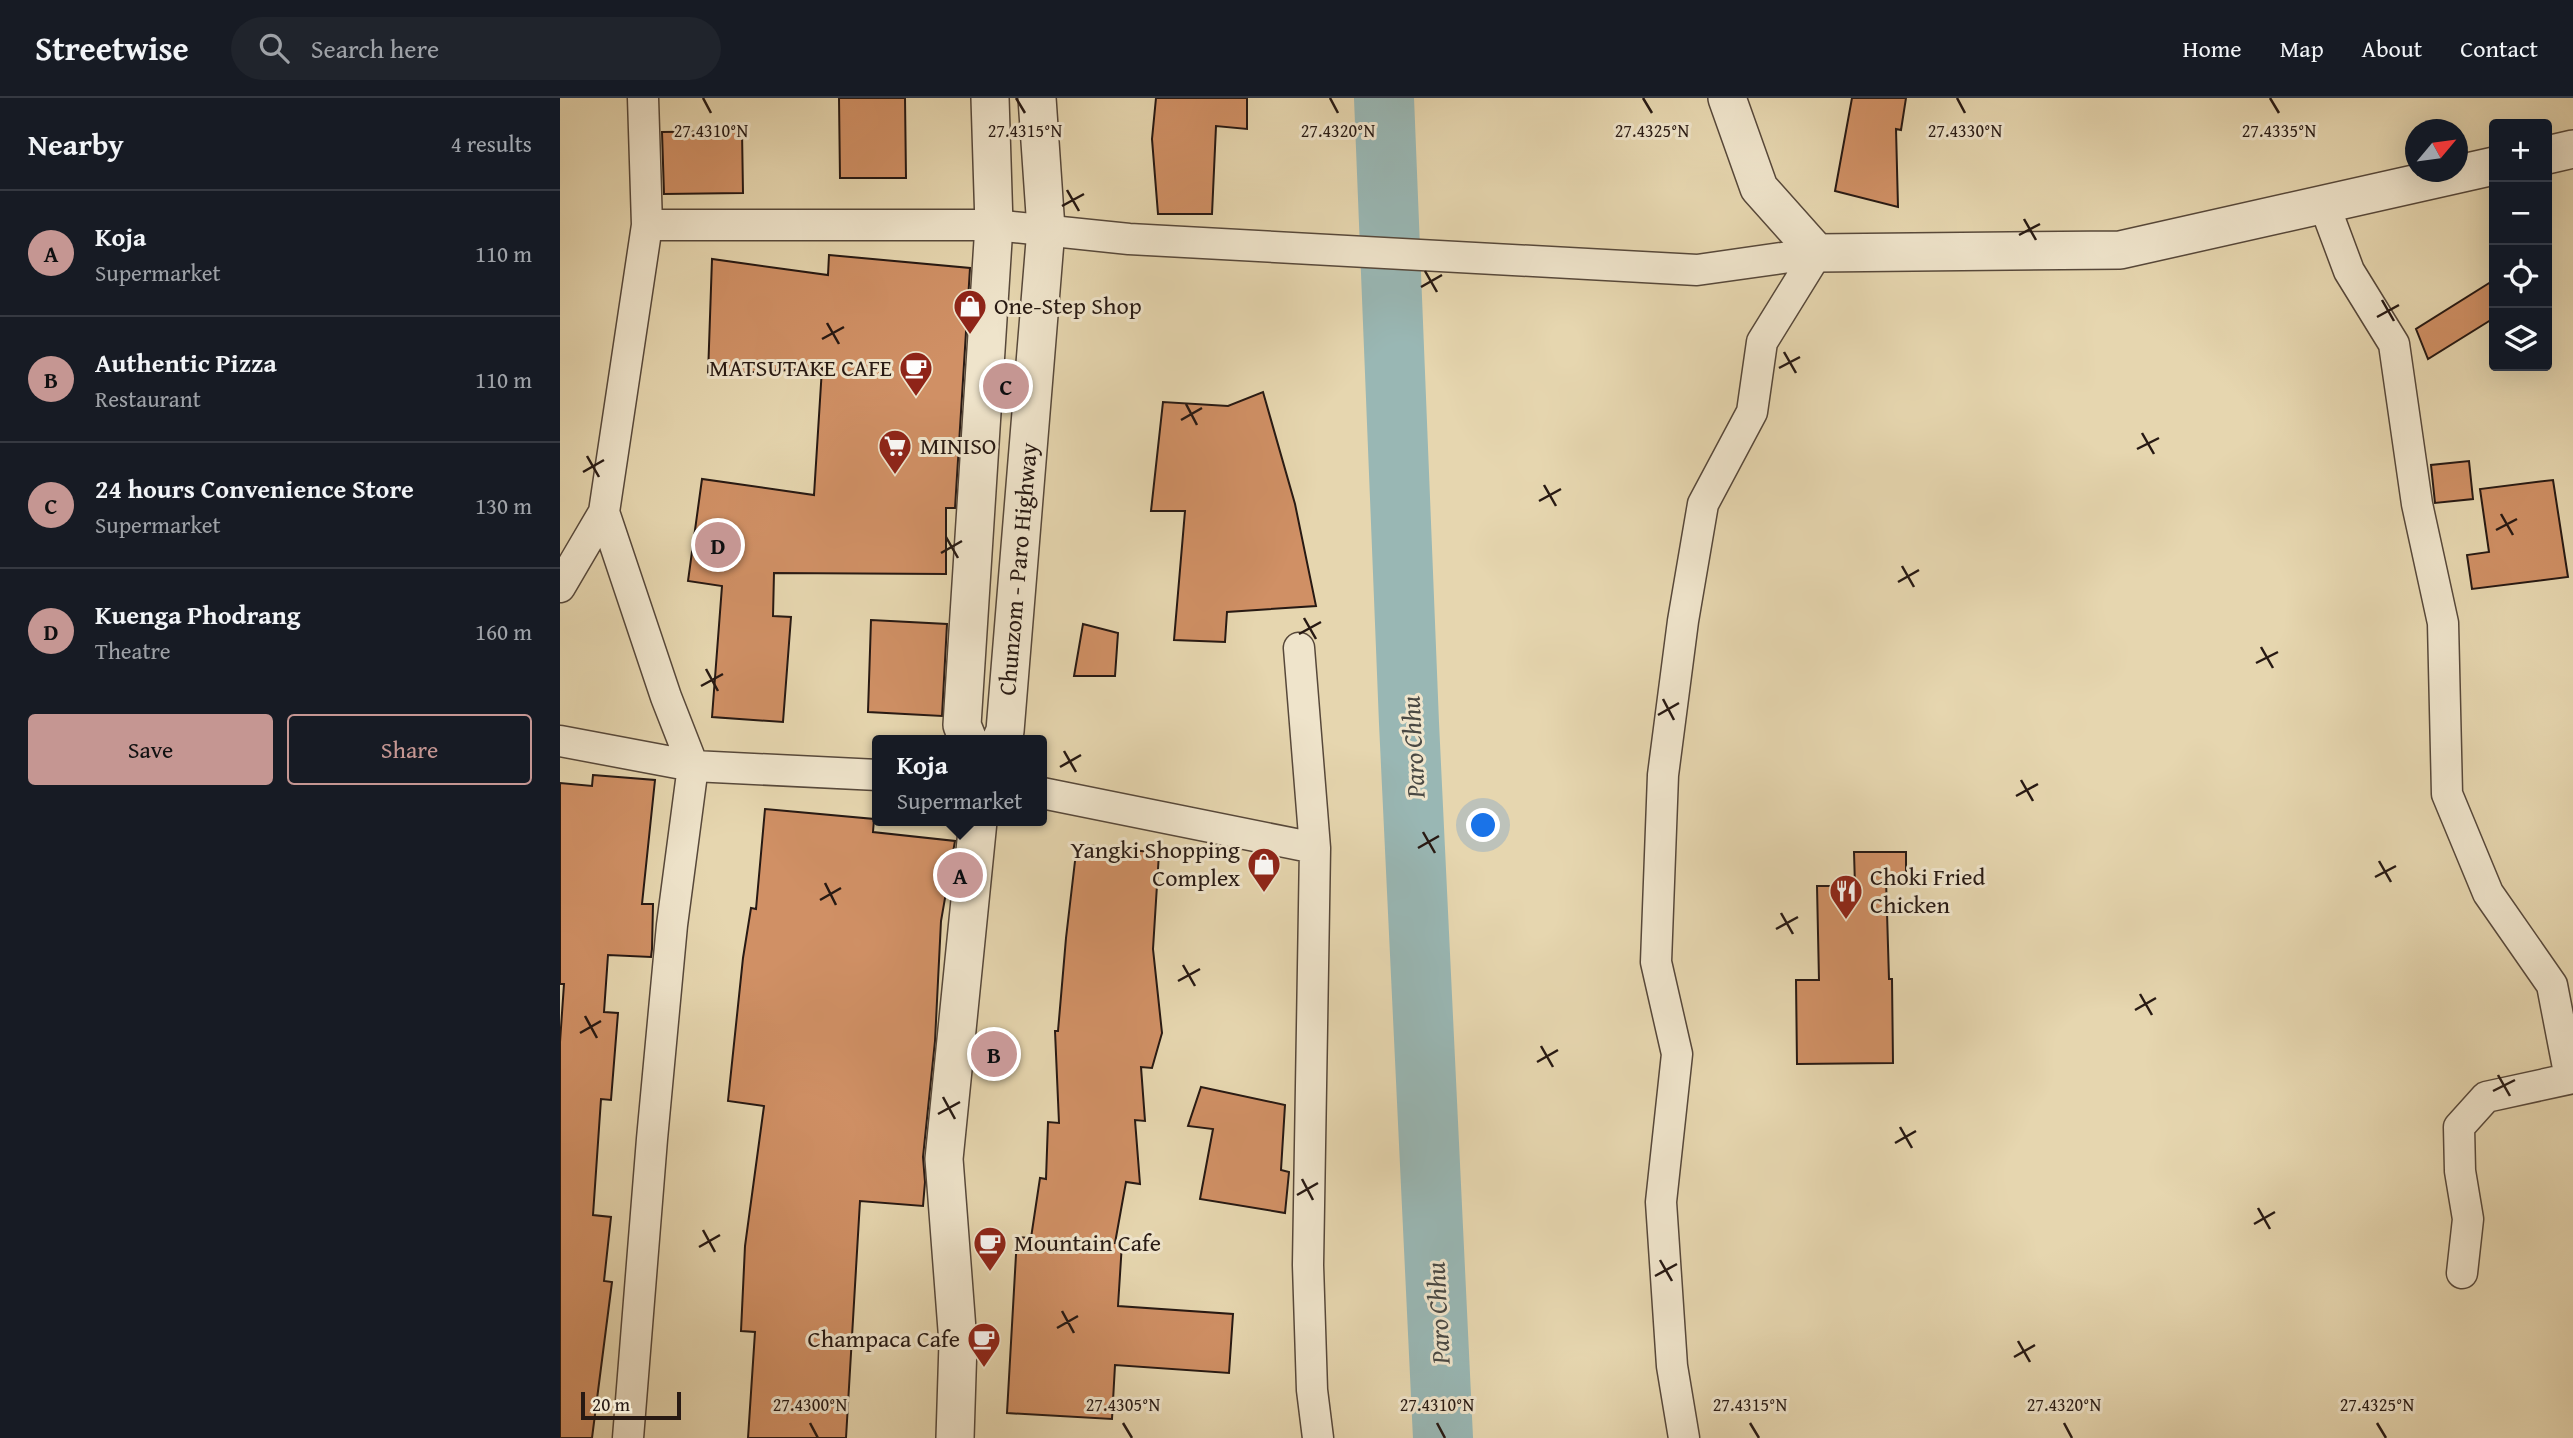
<!DOCTYPE html>
<meta charset="utf-8">
<style>
body{margin:0;font-family:"Gentium Book Plus",serif;background:#20242c;color:#f1f3f6}
.controls{position:absolute;right:21px;top:21px;display:grid;overflow:hidden;border-radius:7px;box-shadow:0 7px 28px #0002}
.controls button{width:63px;height:63px;display:grid;place-items:center;padding:0;border:0;border-bottom:2px solid #363941;background:#171b24;color:#f1f3f6;font:35px sans-serif}
.compass{position:absolute;left:1845px;top:21px;width:63px;height:63px;border-radius:50%;background:#171b24;box-shadow:0 7px 28px #0002;rotate:61deg}
.scale{position:absolute;left:21px;bottom:18px;width:100px;box-sizing:border-box;padding-left:7px;border:4px solid #271913;border-top:0;font-size:19px;line-height:24px;white-space:nowrap;color:#271913;-webkit-text-stroke:5px #efe4cb;paint-order:stroke}
.you{position:absolute;left:924px;top:728px;width:24px;height:24px;margin:-18px;border:5px solid #fff;border-radius:50%;background:#1a73e8;box-shadow:0 0 0 10px #1a73e833}
.badge{display:grid;place-items:center;width:46px;height:46px;border-radius:50%;background:#c59692;color:#111;font-size:23px;font-weight:700}
.pin{position:absolute;translate:-50% -50%;border:4px solid #fff;box-shadow:0 2px 7px #0006}
.popup{position:absolute;left:312px;top:637px;width:175px;height:91px;box-sizing:border-box;display:grid;place-content:center;border-radius:7px;background:#171b24;filter:drop-shadow(0 2px 5px #0005);font-size:23px;white-space:nowrap;color:#9ea1a6}
.popup b{font-size:26px;color:#f1f3f6}
.popup::after{content:'';position:absolute;left:50%;top:100%;margin-left:-14px;border:14px solid transparent;border-top-color:#171b24}
.list{margin:0;padding:0;list-style:none}
h2{display:flex;justify-content:space-between;align-items:center;height:91px;margin:0;padding:0 28px;font-size:30px}
h2 small{font-size:23px;font-weight:400;color:#9ea1a6}
.list li{display:grid;grid-template-columns:46px 1fr auto;gap:21px;align-items:center;box-sizing:border-box;height:126px;padding:0 28px;border-top:2px solid #363941}
.list b{display:block;font-size:26px;white-space:nowrap}
.list p{margin:0;font-size:23px;white-space:nowrap;color:#9ea1a6}
.list em{font-size:23px;font-style:normal;color:#9ea1a6}
.actions{display:flex;gap:14px;padding:21px 28px}
.actions a{flex:1;padding:16px 0;border:2px solid #c59692;border-radius:7px;text-align:center;font-size:24px;color:#c59692}
.actions .main{background:#c59692;color:#111}
.icon{flex:none;width:38px;height:38px;fill:none;stroke:currentColor;stroke-width:2;stroke-linecap:round;stroke-linejoin:round}
.map{position:relative;flex:none;width:2013px;height:1340px;overflow:hidden}
header{display:flex;align-items:center;gap:42px;box-sizing:border-box;height:98px;padding:0 35px;background:#171b24;border-bottom:2px solid #363941}
header strong{font-size:33px}
nav{display:flex;gap:38px;margin-inline-start:auto;font-size:24px}
.search{width:490px;height:63px;background:#20242c;display:flex;align-items:center;gap:18px;box-sizing:border-box;padding:0 24px;border-radius:38px;color:#9ea1a6;font-size:26px}
main{display:flex}
aside{flex:1;background:#171b24}
.map>svg:first-child{display:block}
.lines{fill:none;stroke-linecap:round;stroke-linejoin:round}
.river{stroke:#99b7b4;stroke-width:60}
.building{fill:#d09065;stroke:#271913;stroke-width:2}
.minor-casing{stroke:#57483a;stroke-width:33}
.tertiary-casing{stroke:#57483a;stroke-width:40}
.minor{stroke:#efe4cb;stroke-width:30}
.tertiary{stroke:#efe4cb;stroke-width:37}
.ticks{fill:none;stroke:#271913;stroke-width:2.5}
.labels{text-anchor:middle;stroke-width:6;stroke-linejoin:round;paint-order:stroke}
.poi-label{font-size:24px;fill:#271913;stroke:#efe4cb;text-anchor:start}
.street-label{font-size:24px;fill:#271913;stroke:#efe4cb}
.water-label{font-size:26px;font-style:italic;fill:#494843;stroke:#efe4cb}
.ticks-label{font-size:18px;text-anchor:middle;fill:#271913;stroke:#efe4cb;stroke-width:6;stroke-linejoin:round;paint-order:stroke}
</style>
<header>
<strong>Streetwise</strong>
<div class="search"><svg class="icon" aria-label="search" viewBox="0 0 24 24"><circle cx="10" cy="10" r="6"/><path d="M15 15l6 6"/></svg>Search here</div>
<nav><a>Home</a><a>Map</a><a>About</a><a>Contact</a></nav>
</header>
<main>
<aside>
<h2>Nearby<small>4 results</small></h2>
<ul class="list">
<li><span class="badge">A</span><div><b>Koja</b><p>Supermarket</p></div><em>110 m</em></li>
<li><span class="badge">B</span><div><b>Authentic Pizza</b><p>Restaurant</p></div><em>110 m</em></li>
<li><span class="badge">C</span><div><b>24 hours Convenience Store</b><p>Supermarket</p></div><em>130 m</em></li>
<li><span class="badge">D</span><div><b>Kuenga Phodrang</b><p>Theatre</p></div><em>160 m</em></li>
</ul>
<div class="actions"><a class="main">Save</a><a>Share</a></div>
</aside>
<div class="map">
<svg width="2013" height="1340" viewBox="0 0 2013 1340">
<rect width="100%" height="100%" fill="#e6d6af"/>
<filter id="stains"><feTurbulence type="fractalNoise" baseFrequency=".00286" numOctaves="4"/><feColorMatrix values="0 0 0 0 .2 0 0 0 0 .09 0 0 0 0 .02 0 0 0 .5 -.17"/></filter>
<radialGradient id="worn" r=".72"><stop offset=".6" stop-color="#630" stop-opacity="0"/><stop offset="1" stop-color="#630" stop-opacity=".3"/></radialGradient>
<g class="lines">
<path class="river" d="M824,0L849,625L883,1340"/>
</g>
<path class="building" d="M279,0H345L346,80H280Z
M596,0H687V31L656,28L652,116H598L592,41Z
M1292,0H1346L1341,32L1336,31L1338,109L1275,93Z
M182,33L183,95L104,96L102,34Z
M269,157L410,170L395,410H386V476L214,475L213,518L231,519L223,624L152,619L162,488L128,483L142,381L254,397L262,270L148,277L152,161L268,177Z
M1934,182V220L1868,261L1856,231Z
M703,294L735,406L756,508L667,514L665,544L614,542L625,413H591L603,304L668,308Z
M1909,363L1913,401L1875,405L1871,367Z
M1993,382L2008,479L1912,491L1907,457L1929,454L1920,391Z
M311,522L387,526L382,618L308,614Z
M523,526L558,535L555,578H514Z
M33,677L95,682L82,806H93L92,851L91,859L48,857L44,914L58,915L51,1002L41,1001L33,1117L51,1119L44,1183L52,1184L32,1340H0V944L4,886H0V685L32,688Z
M205,711L314,721L313,734L395,743L381,823L375,943L363,1059L365,1084L363,1108L300,1103L286,1340H188L195,1234L181,1233L185,1148L204,1008L168,1003L183,860L191,810L196,811Z
M517,746L599,755L593,851L602,935L592,970L581,969L585,1023L575,1022L580,1086L566,1084L555,1145H562L558,1208L673,1216L669,1275L555,1267L552,1321L447,1315L457,1139L471,1140L480,1080L486,1081L488,1024L499,1025L495,933H498L506,840Z
M1294,754H1346V781H1326L1329,881H1332L1333,965L1237,966L1236,882H1259L1257,788H1295Z
M641,989L725,1007L721,1072L729,1074L725,1115L640,1101L653,1031L628,1028Z"/>
<g class="lines">
<defs>
<path id="minor" d="M1764,106L1789,173L1834,246L1857,406L1883,525L1887,696L1928,795L1992,887L2010,980
M87,127H434L569,141L1137,172L1257,155
M44,414L106,599L133,668L112,827L92,1041L68,1340
M0,489L44,414L87,127L83,0
M739,550L755,750L748,1167L752,1292L758,1340
M0,643L133,668L318,677
M482,695L755,750
M1902,1175L1908,1121L1900,1073L1899,1029L1926,999L2013,980
M1124,1340L1112,1268L1101,1104L1117,956L1096,864L1103,677L1123,523L1143,406L1192,314L1202,244L1257,155"/>
<path id="tertiary" d="M1167,0L1199,90L1257,155L1560,152L1934,68
M1987,57L2013,51
M408,642L402,627L434,127L430,0
M441,642L445,633L486,131L477,0
M395,1340L398,1245L384,1061L418,723"/>
</defs>
<use href="#minor" class="minor-casing"/>
<use href="#tertiary" class="tertiary-casing"/>
<use href="#minor" class="minor"/>
<use href="#tertiary" class="tertiary"/>
</g>
<path class="ticks" d="M143,0L151,15M456,0L465,15M770,0L778,15M1083,0L1092,15M1397,0L1405,15M1710,0L1719,15M507,92L519,113M502,108L524,96M1464,121L1476,142M1459,137L1480,126M865,173L877,194M861,189L882,177M1822,202L1834,223M1817,219L1839,207M267,225L279,246M262,241L284,229M1224,254L1236,275M1219,270L1240,259M626,306L637,327M621,322L642,310M1582,335L1594,356M1577,351L1599,340M27,358L39,379M23,374L44,362M984,387L996,408M979,403L1001,391M1941,416L1953,437M1936,432L1957,421M386,439L398,460M381,455L402,443M1342,468L1354,489M1338,484L1359,472M744,520L756,541M739,536L761,524M1701,549L1713,570M1696,565L1718,554M146,571L158,593M141,588L163,576M1103,601L1114,622M1098,617L1119,605M504,653L516,674M500,669L521,657M1461,682L1473,703M1456,698L1478,686M863,734L875,755M858,750L879,738M1819,763L1831,784M1815,779L1836,768M265,785L276,807M260,802L281,790M1221,815L1233,836M1216,831L1238,819M623,867L635,888M618,883L640,871M1580,896L1592,917M1575,912L1596,900M25,918L37,940M20,935L41,923M981,948L993,969M977,964L998,952M1938,977L1950,998M1933,993L1955,982M383,999L395,1021M378,1016L400,1004M1340,1029L1352,1050M1335,1045L1356,1033M742,1081L753,1102M737,1097L758,1085M1698,1110L1710,1131M1694,1126L1715,1114M143,1132L155,1154M139,1149L160,1137M1100,1162L1112,1183M1095,1178L1117,1166M502,1213L514,1235M497,1230L518,1218M1458,1243L1470,1264M1454,1259L1475,1247M250,1325L258,1340M563,1325L572,1340M877,1325L885,1340M1190,1325L1199,1340M1504,1325L1512,1340M1817,1325L1826,1340"/>
<defs>
<symbol id="shop-pin" viewBox="-11 -11 22 30"><path d="M0 17L-7.5 6A9.5 9.5 0 1 1 7.5 6Z" fill="#8f2418" stroke="#efe4cb"/><path d="M-5-2.5h2.3a2.7 3.5 0 0 1 5.4 0H5L5.5 6h-11ZM-1.5-2.5h3a1.5 2.3 0 0 0-3 0Z" fill="#fff"/></symbol>
<symbol id="cafe-pin" viewBox="-11 -11 22 30"><path d="M0 17L-7.5 6A9.5 9.5 0 1 1 7.5 6Z" fill="#8f2418" stroke="#efe4cb"/><path d="M-5.5-4.5H6V0H3Q3 3.5 0 3.5H-2.5Q-5.5 3.5-5.5 0ZM3-3.2v2h1.7v-2ZM-6 4.5H4V6H-6Z" fill="#fff"/></symbol>
<symbol id="supermarket-pin" viewBox="-11 -11 22 30"><path d="M0 17L-7.5 6A9.5 9.5 0 1 1 7.5 6Z" fill="#8f2418" stroke="#efe4cb"/><path d="M-6-5.5h2.5l.6 2H6L4.5 2H-2.5L-4.4-4H-6ZM-1.5 3.2a1.3 1.3 0 1 0 .1 0ZM3 3.2a1.3 1.3 0 1 0 .1 0Z" fill="#fff"/></symbol>
<symbol id="restaurant-pin" viewBox="-11 -11 22 30"><path d="M0 17L-7.5 6A9.5 9.5 0 1 1 7.5 6Z" fill="#8f2418" stroke="#efe4cb"/><path d="M-5-6h1v4h1v-4h1v4h1v-4h1v5L-1.5 .5V6h-2V.5L-5-1ZM5-6V6H3V1.5H1.5Q1.5-4 5-6Z" fill="#fff"/></symbol>
</defs>
<g fill-rule="evenodd">
<use href="#shop-pin" x="391" y="189" width="38" height="52"/>
<use href="#cafe-pin" x="337" y="251" width="38" height="52"/>
<use href="#supermarket-pin" x="316" y="329" width="38" height="52"/>
<use href="#shop-pin" x="685" y="747" width="38" height="52"/>
<use href="#restaurant-pin" x="1267" y="774" width="38" height="52"/>
<use href="#cafe-pin" x="411" y="1126" width="38" height="52"/>
<use href="#cafe-pin" x="405" y="1222" width="38" height="52"/>
</g>
<g class="labels">
<g class="poi-label">
<text x="434" y="216">One-Step Shop</text>
<text x="332" y="278" text-anchor="end">MATSUTAKE CAFE</text>
<text x="360" y="356">MINISO</text>
<text x="680" y="760" text-anchor="end">Yangki Shopping<tspan x="680" dy="28">Complex</tspan></text>
<text x="1310" y="787">Choki Fried<tspan x="1310" dy="28">Chicken</tspan></text>
<text x="454" y="1153">Mountain Cafe</text>
<text x="400" y="1249" text-anchor="end">Champaca Cafe</text>
</g>
<g class="street-label">
<text transform="translate(458 471) rotate(-85)" y="8">Chunzom - Paro Highway</text>
</g>
<g class="water-label">
<text transform="translate(853 649) rotate(-93)" y="9">Paro Chhu</text>
<text transform="translate(878 1215) rotate(-93)" y="9">Paro Chhu</text>
</g>
</g>
<g class="ticks-label">
<text x="151" y="39">27.4310°N</text>
<text x="465" y="39">27.4315°N</text>
<text x="778" y="39">27.4320°N</text>
<text x="1092" y="39">27.4325°N</text>
<text x="1405" y="39">27.4330°N</text>
<text x="1719" y="39">27.4335°N</text>
<text x="250" y="1313">27.4300°N</text>
<text x="563" y="1313">27.4305°N</text>
<text x="877" y="1313">27.4310°N</text>
<text x="1190" y="1313">27.4315°N</text>
<text x="1504" y="1313">27.4320°N</text>
<text x="1817" y="1313">27.4325°N</text>
</g>
<rect width="100%" height="100%" filter="url(#stains)"/>
<rect width="100%" height="100%" fill="url(#worn)"/>
</svg>
<div class="controls">
<button>+</button>
<button>−</button>
<button><svg class="icon" aria-label="locate" viewBox="0 0 24 24"><circle cx="12" cy="12" r="6"/><path d="M12 2v4M12 18v4M2 12h4M18 12h4"/></svg></button>
<button><svg class="icon" aria-label="layers" viewBox="0 0 24 24"><path d="M12 4l9 5-9 5-9-5zM3 14l9 5 9-5"/></svg></button>
</div>
<svg class="compass" viewBox="-18 -18 36 36"><path d="M0-13l5 13h-10z" fill="#e53935"/><path d="M0 13l5-13h-10z" fill="#9ea1a6"/></svg>
<div class="scale">20 m</div>
<div class="you"></div>
<div class="pin badge" style="left:400px;top:777px">A</div>
<div class="popup"><b>Koja</b>Supermarket</div>
<div class="pin badge" style="left:434px;top:956px">B</div>
<div class="pin badge" style="left:446px;top:288px">C</div>
<div class="pin badge" style="left:158px;top:447px">D</div>
</div>
</main>
